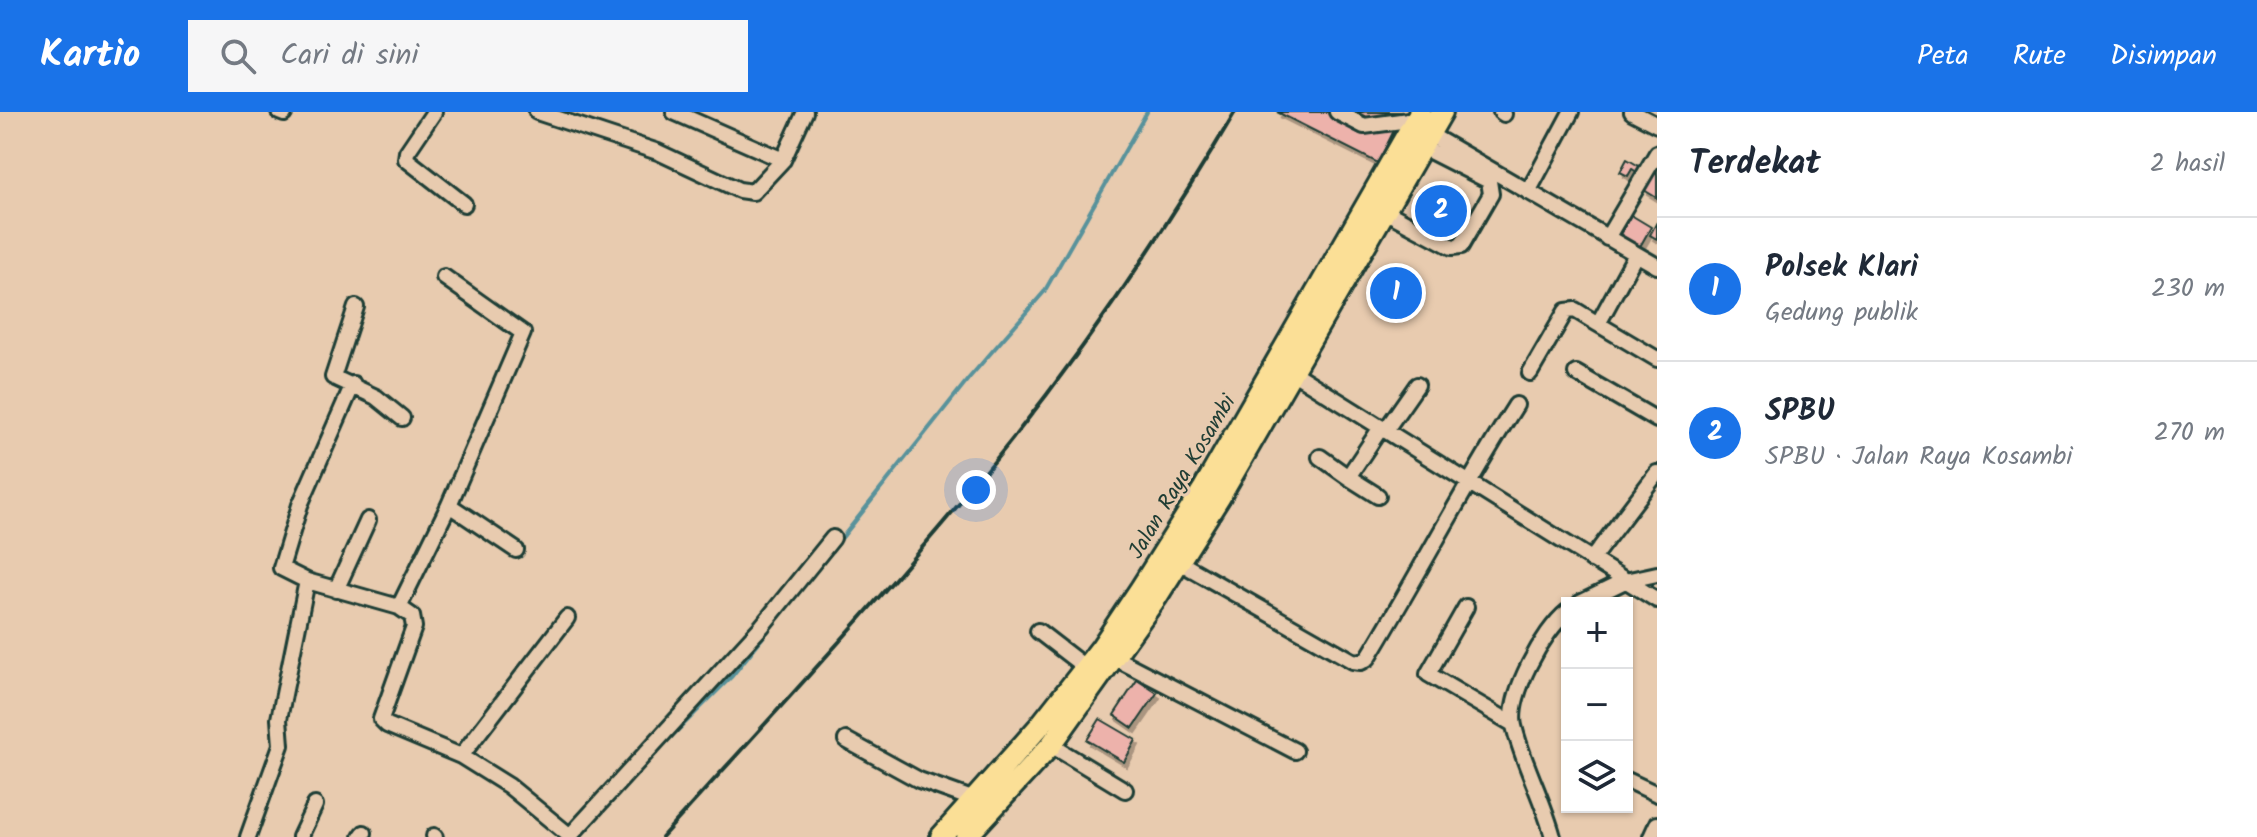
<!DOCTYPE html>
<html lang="id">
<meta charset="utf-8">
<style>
body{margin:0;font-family:Kalam,sans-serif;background:#f6f6f7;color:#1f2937}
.controls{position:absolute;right:24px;bottom:24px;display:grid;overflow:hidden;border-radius:0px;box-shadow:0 2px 6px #0004}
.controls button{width:72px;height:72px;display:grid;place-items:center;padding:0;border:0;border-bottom:2px solid #e0e1e3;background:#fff;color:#1f2937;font:40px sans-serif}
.you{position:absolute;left:976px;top:378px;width:28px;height:28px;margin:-20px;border:6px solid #fff;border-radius:50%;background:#1a73e8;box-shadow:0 0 0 12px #1a73e833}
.badge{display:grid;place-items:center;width:52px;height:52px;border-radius:50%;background:#1a73e8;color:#fff;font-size:26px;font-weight:700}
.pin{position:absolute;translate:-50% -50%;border:4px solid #fff;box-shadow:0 2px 8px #0006}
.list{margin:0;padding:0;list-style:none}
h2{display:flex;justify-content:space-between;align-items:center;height:104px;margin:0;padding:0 32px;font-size:34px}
h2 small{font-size:26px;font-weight:400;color:#747a83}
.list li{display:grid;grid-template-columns:52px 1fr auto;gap:24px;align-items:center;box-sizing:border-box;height:144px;padding:0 32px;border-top:2px solid #e0e1e3}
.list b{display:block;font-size:30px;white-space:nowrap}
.list p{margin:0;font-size:26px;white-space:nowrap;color:#747a83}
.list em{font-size:26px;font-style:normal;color:#747a83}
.icon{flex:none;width:44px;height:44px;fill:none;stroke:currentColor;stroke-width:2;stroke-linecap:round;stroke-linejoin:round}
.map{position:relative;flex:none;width:1657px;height:725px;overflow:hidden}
header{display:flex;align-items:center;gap:48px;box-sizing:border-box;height:112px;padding:0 40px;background:#1a73e8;color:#fff}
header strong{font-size:38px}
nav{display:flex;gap:44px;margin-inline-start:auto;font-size:28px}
.search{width:560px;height:72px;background:#f6f6f7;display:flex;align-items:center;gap:20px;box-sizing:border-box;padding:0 28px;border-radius:0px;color:#747a83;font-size:30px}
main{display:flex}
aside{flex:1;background:#fff}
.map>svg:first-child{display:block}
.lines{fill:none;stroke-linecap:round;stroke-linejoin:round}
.stream{stroke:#59929b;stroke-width:4}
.building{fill:#edb2ab;stroke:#1f3d34;stroke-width:2;filter:url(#shadow)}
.minor-casing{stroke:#1f3d34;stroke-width:20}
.highway-casing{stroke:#1f3d34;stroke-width:26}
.minor{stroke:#e8cbaf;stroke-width:14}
.highway{stroke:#fbdf96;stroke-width:20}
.rail{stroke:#1f3d34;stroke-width:4}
.labels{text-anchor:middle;stroke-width:6;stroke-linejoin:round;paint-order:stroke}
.street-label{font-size:22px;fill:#1f3d34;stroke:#e8cbaf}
</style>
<header>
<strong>Kartio</strong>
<div class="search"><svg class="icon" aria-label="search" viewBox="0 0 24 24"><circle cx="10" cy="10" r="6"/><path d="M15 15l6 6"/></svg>Cari di sini</div>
<nav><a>Peta</a><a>Rute</a><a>Disimpan</a></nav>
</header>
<main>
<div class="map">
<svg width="1657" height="725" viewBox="0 0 1657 725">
<defs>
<filter id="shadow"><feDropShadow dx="3" dy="5" stdDeviation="0" flood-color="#0004"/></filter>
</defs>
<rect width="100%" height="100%" fill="#e8cbaf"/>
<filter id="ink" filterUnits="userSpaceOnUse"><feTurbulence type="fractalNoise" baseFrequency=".0125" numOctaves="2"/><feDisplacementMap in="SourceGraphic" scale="16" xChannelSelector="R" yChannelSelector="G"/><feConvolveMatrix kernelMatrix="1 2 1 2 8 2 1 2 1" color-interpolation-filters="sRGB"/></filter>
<g filter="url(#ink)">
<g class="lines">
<path class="stream" d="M659,637L732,564L969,266L1044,180L1147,0"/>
</g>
<path class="building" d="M1277,0H1403L1378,51Z
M1627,47L1644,57L1640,62L1632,57L1628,64L1620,60Z
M1657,57V86L1644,78Z
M1631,103L1651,115L1638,138L1618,126Z
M1657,110V127L1650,123Z
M1137,568L1157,581L1133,616L1114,603Z
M1100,607L1136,628L1124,650L1087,628Z"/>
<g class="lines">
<defs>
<path id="minor" d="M279,0L284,2
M434,0L407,40L406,47L464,92
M537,0L658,40L739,78L753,80L783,48L805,0
M674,0L783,48
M1337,0L1364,14L1416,7
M1501,0L1504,2
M1632,0L1657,13
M1429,22L1657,154
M1528,80L1571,0
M1377,95L1452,135L1461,134L1491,82L1489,69L1422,35
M1607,126L1657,41
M1636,142L1598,212L1657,247
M356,195L333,265L376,285L402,306
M1292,260L1657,488
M1530,261L1566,199L1575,198L1598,212
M1576,261L1657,308
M353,272L300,393L281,456L307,469L399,495L449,393L523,221L444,165
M1385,319L1417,273
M1320,345L1348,365
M1378,384L1348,365L1380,317
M449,393L516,438
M1591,448L1657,361
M1179,450L1353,549L1361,550L1368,546C1419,462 1463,376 1516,293
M336,478L368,408
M1580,491L1625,469L1657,462
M399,495L412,504L414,515L381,607L387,613L461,644
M1466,495L1428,562L1513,612
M567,506L461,644L509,674L570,724
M1038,519L1086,556
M1115,546L1295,639
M846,628L919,668L975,688
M1051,633L1125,678
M1627,668L1657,682
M434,724L435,725
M248,725L281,633L279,607L307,469
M300,725L315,693
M361,725L364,721
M569,725L762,514L833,426
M1553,725C1543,687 1523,652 1514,614C1507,584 1544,518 1567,500
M1651,725L1657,712"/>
<path id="highway" d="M941,725L1038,616L1101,536L1141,476L1204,376L1420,0
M966,725L1051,633L1156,486L1219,386L1442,0"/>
</defs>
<use href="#minor" class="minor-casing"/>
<use href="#highway" class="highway-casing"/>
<use href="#minor" class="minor"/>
<use href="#highway" class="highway"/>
<path class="rail" d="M662,725C780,595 900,467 1010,330C1092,227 1168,114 1235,0"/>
</g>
</g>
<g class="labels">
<g class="street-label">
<text transform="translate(1181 364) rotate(-59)" y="8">Jalan Raya Kosambi</text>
</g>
</g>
</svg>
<div class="controls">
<button>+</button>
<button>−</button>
<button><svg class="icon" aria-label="layers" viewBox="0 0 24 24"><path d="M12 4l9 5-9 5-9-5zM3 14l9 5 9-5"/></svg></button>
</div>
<div class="you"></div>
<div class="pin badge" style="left:1396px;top:181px">1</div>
<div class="pin badge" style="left:1441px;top:99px">2</div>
</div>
<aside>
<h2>Terdekat<small>2 hasil</small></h2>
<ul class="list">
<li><span class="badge">1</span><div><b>Polsek Klari</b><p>Gedung publik</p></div><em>230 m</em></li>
<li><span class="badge">2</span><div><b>SPBU</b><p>SPBU · Jalan Raya Kosambi</p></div><em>270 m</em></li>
</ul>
</aside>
</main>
